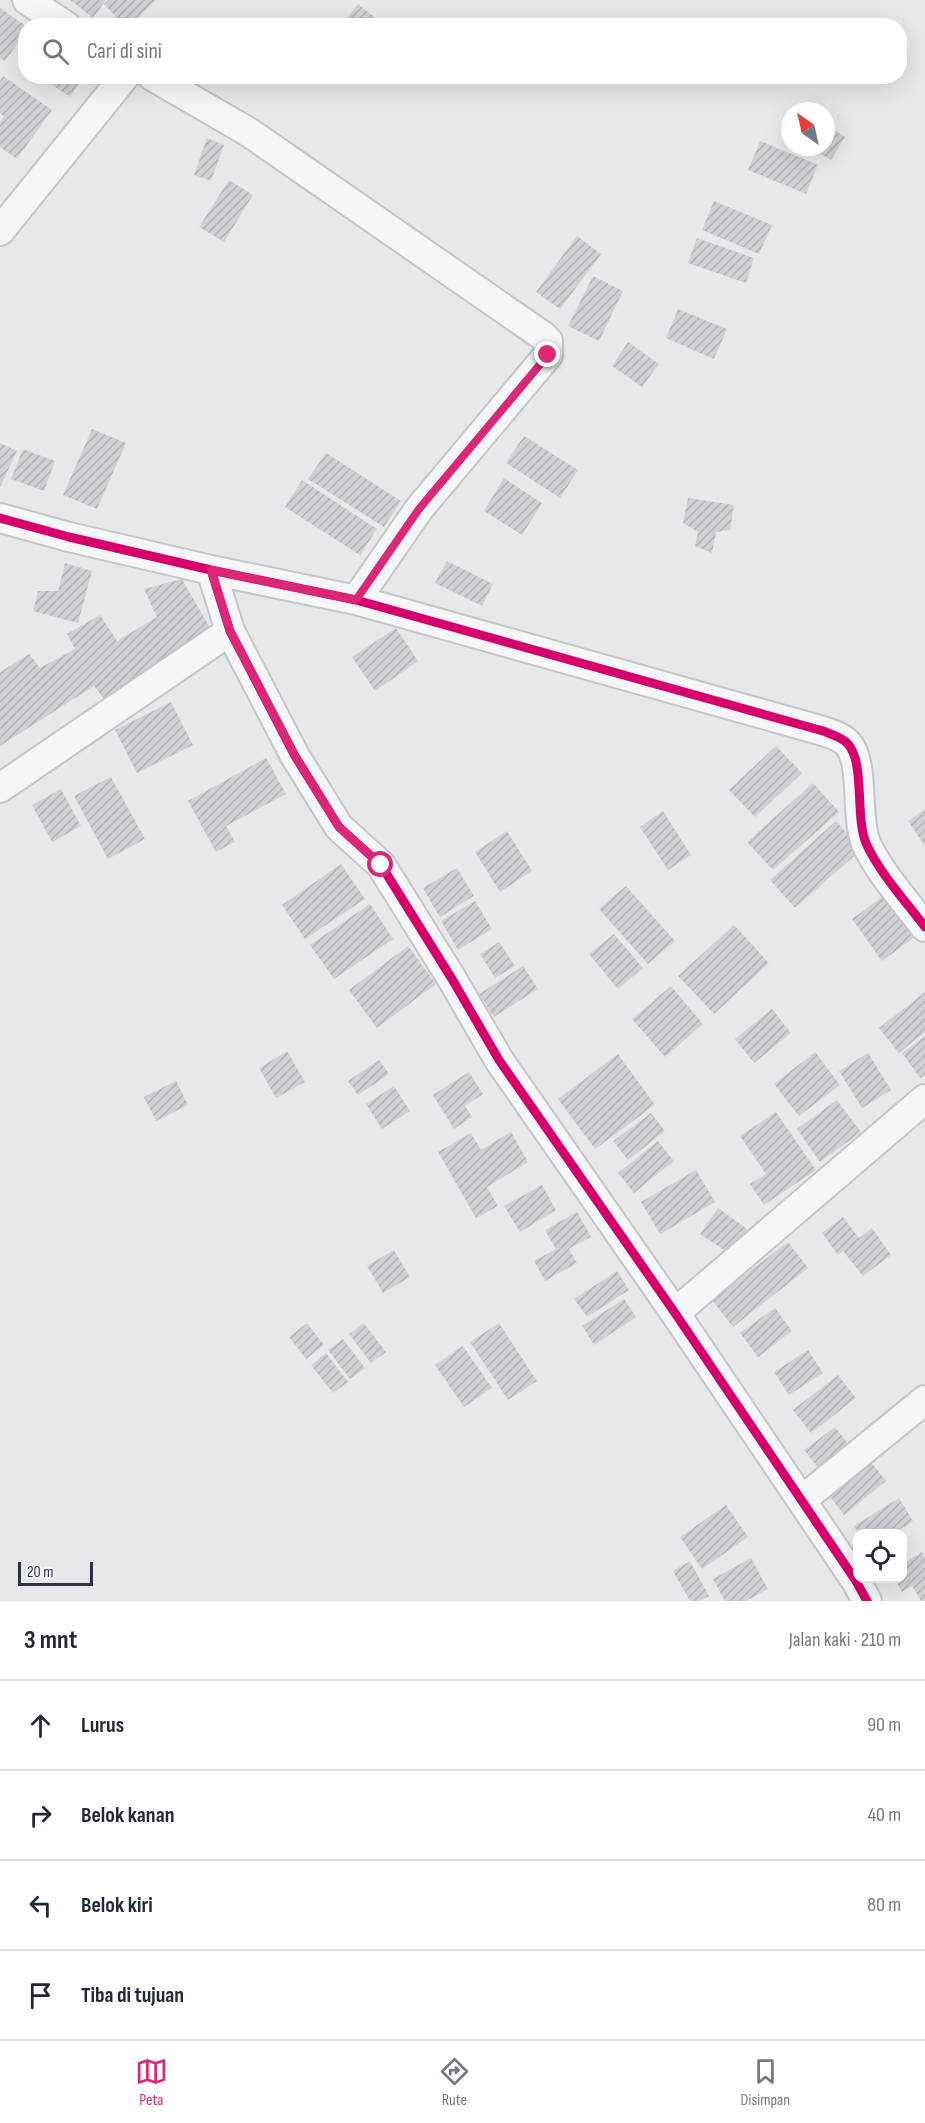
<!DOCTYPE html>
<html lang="id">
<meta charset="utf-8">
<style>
body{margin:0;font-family:"Sofia Sans Condensed",sans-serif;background:#f2f2f3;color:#1f2937}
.controls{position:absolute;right:18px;bottom:18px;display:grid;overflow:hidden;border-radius:12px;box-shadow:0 6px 24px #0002}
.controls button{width:54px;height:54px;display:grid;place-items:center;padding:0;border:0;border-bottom:2px solid #e0e1e3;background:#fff;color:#1f2937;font:30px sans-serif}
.compass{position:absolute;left:781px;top:102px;width:54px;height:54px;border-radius:50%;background:#fff;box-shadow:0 6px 24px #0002;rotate:326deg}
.scale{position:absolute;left:18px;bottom:15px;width:75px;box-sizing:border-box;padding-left:6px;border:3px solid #2b3445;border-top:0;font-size:16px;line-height:21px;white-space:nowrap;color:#2b3445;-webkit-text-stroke:4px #f4f6f9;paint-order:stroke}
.stop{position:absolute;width:18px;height:18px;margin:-14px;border:4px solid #db2777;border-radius:50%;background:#fff}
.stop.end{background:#db2777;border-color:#fff;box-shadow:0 2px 6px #0008}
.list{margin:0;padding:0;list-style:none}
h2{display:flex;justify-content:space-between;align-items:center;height:78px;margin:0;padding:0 24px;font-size:26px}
h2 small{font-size:20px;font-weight:400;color:#747a83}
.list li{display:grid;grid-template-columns:39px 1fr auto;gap:18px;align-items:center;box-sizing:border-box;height:90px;padding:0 24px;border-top:2px solid #e0e1e3}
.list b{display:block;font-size:22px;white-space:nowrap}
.list em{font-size:20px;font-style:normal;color:#747a83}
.icon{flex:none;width:33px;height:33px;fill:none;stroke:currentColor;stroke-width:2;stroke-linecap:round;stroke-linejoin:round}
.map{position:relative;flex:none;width:925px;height:1601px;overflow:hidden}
.search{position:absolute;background:#fff;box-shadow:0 6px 24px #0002;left:18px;right:18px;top:18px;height:66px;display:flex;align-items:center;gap:15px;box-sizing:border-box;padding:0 21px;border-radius:24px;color:#747a83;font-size:22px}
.sheet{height:438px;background:#fff}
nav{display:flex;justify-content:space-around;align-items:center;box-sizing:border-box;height:84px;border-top:2px solid #e0e1e3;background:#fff;font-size:16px;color:#747a83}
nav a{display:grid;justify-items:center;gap:3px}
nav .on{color:#db2777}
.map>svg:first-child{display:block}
.building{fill:url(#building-hatch)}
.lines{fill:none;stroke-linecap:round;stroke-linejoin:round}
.street-casing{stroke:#c4c6c8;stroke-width:32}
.street{stroke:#f5f6f7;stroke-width:28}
.cycleway-casing{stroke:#f4f6f9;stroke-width:13}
.cycleway{stroke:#d6006c;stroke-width:9}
.route{stroke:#db2777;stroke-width:8}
</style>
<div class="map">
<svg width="925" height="1601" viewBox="0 0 925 1601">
<defs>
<pattern id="building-hatch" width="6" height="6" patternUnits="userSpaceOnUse" patternTransform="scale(1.5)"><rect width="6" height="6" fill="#ced0d3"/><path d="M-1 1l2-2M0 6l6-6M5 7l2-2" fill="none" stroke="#b1b3b6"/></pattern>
</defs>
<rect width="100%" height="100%" fill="#e6e8ea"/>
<path class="building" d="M70,0H106L93,18Z
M108,0H156L130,26H125L104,4Z
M358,4L381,22L378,26H341Z
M0,8L26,26V32L5,61L0,58Z
M3,76L52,110L17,159L0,147V122L4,116L0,113V81Z
M39,76H84L70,97Z
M826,125L845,137L831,160L809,147H826Z
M207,138L224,145L211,181L194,175Z
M760,141L818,165L806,194L748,170Z
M229,180L253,195L224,242L199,227Z
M714,201L772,225L759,254L702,230Z
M577,236L601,254L560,309L536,292Z
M697,238L754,258L746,283L688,263Z
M593,276L623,291L599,341L568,326Z
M678,309L727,329L714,359L666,338Z
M628,342L659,364L642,387L612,366Z
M92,429L126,443L97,509L63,495Z
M524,436L578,470L560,498L506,463Z
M0,443L17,451L0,487Z
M23,449L55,461L44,491L11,479Z
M326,453L401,501L384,527L308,479Z
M504,478L542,503L522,535L484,511Z
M302,480L377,529L360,555L285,507Z
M688,498L734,505L730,530L716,532L712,553L695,546L698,532L683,523Z
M447,561L493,584L482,606L435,583Z
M65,563L92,571L78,623L33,611L38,591H58Z
M182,579L210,628L107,703L94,686L0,746V672L29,654L40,668L75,649L67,634L100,615L117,641L157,617L144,589Z
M396,628L418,661L375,691L352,657Z
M171,702L193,745L137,773L115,730Z
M776,746L802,773L755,817L729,790Z
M266,758L286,794L226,826L235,842L216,852L188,801Z
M111,777L145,839L108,859L74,796Z
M813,783L839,812L773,870L747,842Z
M61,789L81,826L52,842L32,805Z
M925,809V846L908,821Z
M663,811L691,855L668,870L640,827Z
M836,821L861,850L795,908L770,880Z
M507,831L532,871L500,892L475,852Z
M341,864L365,899L305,939L282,905Z
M457,868L474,896L440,917L423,888Z
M626,886L675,941L648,964L599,909Z
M890,891L920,933L882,961L852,919Z
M475,901L492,929L458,950L441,921Z
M370,904L393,939L334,979L310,945Z
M734,925L769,963L714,1014L678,976Z
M614,934L643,968L618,989L589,954Z
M499,942L515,966L495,978L480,954Z
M408,946L436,984L377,1028L349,990Z
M523,966L538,989L494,1017L479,994Z
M671,986L703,1024L665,1057L632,1019Z
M925,992V1032L899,1053L879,1028Z
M772,1009L791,1033L754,1063L735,1039Z
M925,1036V1075L920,1078L902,1053Z
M287,1051L305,1082L276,1098L259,1068Z
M815,1052L840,1085L799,1116L774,1084Z
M868,1053L891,1090L862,1108L839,1071Z
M618,1054L655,1105L595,1149L558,1099Z
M379,1060L389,1074L358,1095L348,1081Z
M469,1072L483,1094L465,1106L472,1117L454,1129L433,1095Z
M176,1081L188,1105L156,1121L144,1097Z
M394,1086L410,1111L382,1129L366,1104Z
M837,1100L861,1132L820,1162L797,1129Z
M776,1112L816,1170L764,1205L750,1184L766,1174L740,1136Z
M651,1113L665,1131L628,1160L613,1141Z
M511,1132L528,1162L487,1187L498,1206L476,1218L438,1152L471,1133L481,1150Z
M658,1141L674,1161L634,1193L618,1173Z
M696,1170L715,1202L660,1234L641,1202Z
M542,1185L556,1210L520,1232L504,1206Z
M718,1208L747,1229L730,1254L700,1234Z
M577,1212L591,1237L569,1249L577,1263L545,1281L534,1261L556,1249L545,1230Z
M843,1217L859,1238L872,1228L891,1255L863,1276L843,1251L838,1255L822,1233Z
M788,1242L808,1268L733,1327L712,1300Z
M394,1250L410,1277L383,1293L367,1266Z
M617,1271L629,1290L587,1317L574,1299Z
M624,1299L636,1317L594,1345L582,1326Z
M775,1308L792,1331L758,1357L740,1333Z
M307,1323L324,1345L306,1359L289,1337Z
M364,1323L386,1352L371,1363L349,1334Z
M499,1323L537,1381L508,1400L470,1342Z
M343,1339L365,1368L350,1379L328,1350Z
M463,1346L492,1388L464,1407L435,1365Z
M808,1350L823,1373L789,1395L774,1372Z
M326,1353L348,1382L333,1393L311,1365Z
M838,1375L856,1398L811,1433L793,1410Z
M835,1427L849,1445L819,1469L804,1450Z
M870,1461L886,1481L844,1515L828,1494Z
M899,1498L913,1521L893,1534H859L854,1526Z
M726,1505L748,1537L702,1569L680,1537Z
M922,1552L925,1557V1601H921L912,1586L902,1592L894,1578H902V1564Z
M751,1558L768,1589L746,1601H725L713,1579Z
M690,1561L709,1596L700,1601H690L673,1571Z"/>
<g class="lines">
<defs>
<path id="street" d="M27,0L66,26
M152,76L250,133L543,336L548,341V355L419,509L356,600
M0,231L125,76
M0,518L69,537L211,570L230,631L295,756L339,827L381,865L452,979L499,1060L675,1313L856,1581L867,1601
M211,570L356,600L823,731C831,734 842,737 848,744C865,763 855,817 866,843C878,871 907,903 925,927
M0,788L230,631
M675,1313L925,1099
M802,1500L925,1400"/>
</defs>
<use href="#street" class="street-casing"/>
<use href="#street" class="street"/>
<defs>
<path id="cycleway" d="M0,518L69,537L211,570L230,631L295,756L339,827L381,865L452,979L499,1060L675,1313L856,1581L867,1601
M211,570L356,600L823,731C831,734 842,737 848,744C865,763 855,817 866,843C878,871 907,903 925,927"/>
</defs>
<use href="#cycleway" class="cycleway-casing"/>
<use href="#cycleway" class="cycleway"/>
</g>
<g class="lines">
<path class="route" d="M381,865L339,827L295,756L230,631L211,570L356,600L419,509L548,355"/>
</g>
</svg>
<div class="controls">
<button><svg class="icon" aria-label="locate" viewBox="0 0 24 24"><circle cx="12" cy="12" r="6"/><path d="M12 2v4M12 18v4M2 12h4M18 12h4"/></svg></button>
</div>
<svg class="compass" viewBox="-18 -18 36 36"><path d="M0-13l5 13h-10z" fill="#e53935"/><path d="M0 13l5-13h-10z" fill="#747a83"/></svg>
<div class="scale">20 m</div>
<div class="stop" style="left:381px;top:865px"></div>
<div class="stop end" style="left:548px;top:355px"></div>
<div class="search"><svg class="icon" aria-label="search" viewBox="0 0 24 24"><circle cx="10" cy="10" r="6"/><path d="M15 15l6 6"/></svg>Cari di sini</div>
</div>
<section class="sheet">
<h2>3 mnt<small>Jalan kaki · 210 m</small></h2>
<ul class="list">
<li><svg class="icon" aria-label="ahead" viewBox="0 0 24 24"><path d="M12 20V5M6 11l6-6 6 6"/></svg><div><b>Lurus</b></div><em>90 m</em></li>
<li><svg class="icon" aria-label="right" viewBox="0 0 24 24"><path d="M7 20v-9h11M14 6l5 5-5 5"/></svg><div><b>Belok kanan</b></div><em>40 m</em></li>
<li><svg class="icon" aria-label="left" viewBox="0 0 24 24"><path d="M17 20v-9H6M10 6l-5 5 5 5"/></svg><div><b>Belok kiri</b></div><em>80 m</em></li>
<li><svg class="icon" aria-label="arrive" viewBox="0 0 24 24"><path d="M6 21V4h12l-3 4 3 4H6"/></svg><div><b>Tiba di tujuan</b></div></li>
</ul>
</section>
<nav>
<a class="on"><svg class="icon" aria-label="map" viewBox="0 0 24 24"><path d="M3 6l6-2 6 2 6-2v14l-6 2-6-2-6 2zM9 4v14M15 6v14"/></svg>Peta</a>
<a><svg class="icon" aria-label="directions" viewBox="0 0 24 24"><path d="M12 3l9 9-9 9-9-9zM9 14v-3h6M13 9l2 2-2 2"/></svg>Rute</a>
<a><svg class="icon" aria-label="saved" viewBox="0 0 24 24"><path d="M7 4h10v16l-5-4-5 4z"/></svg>Disimpan</a>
</nav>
